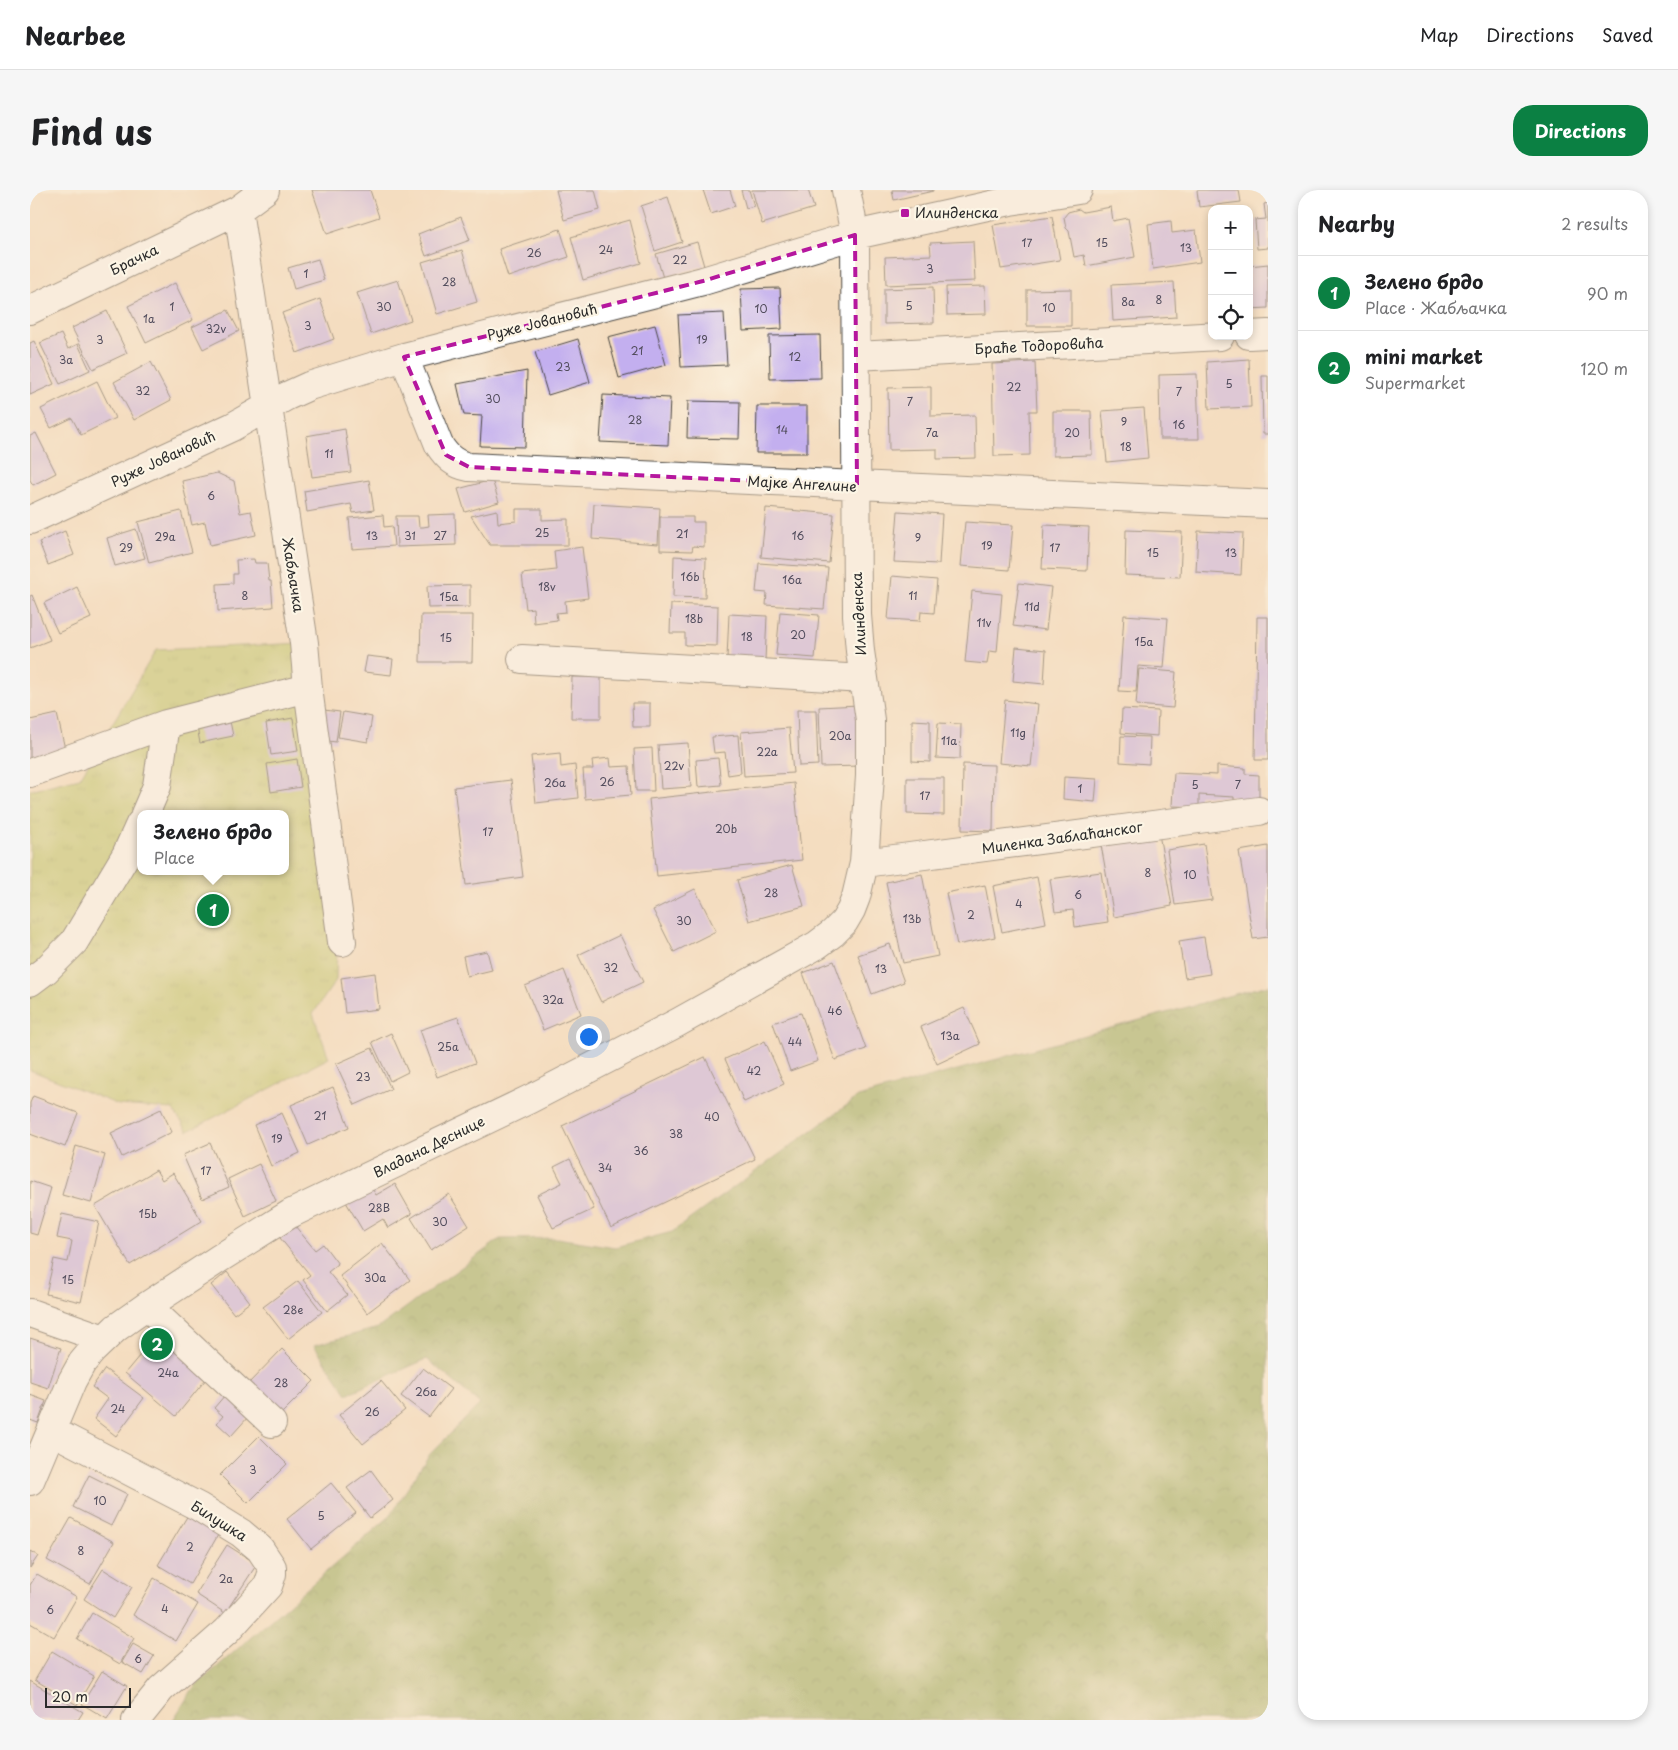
<!DOCTYPE html>
<meta charset="utf-8">
<style>
body{margin:0;font-family:"Playpen Sans",sans-serif;background:#f6f6f6;color:#202124}
.controls{position:absolute;right:15px;top:15px;display:grid;overflow:hidden;border-radius:10px;box-shadow:0 2px 8px #0003}
.controls button{width:45px;height:45px;display:grid;place-items:center;padding:0;border:0;border-bottom:1px solid #e0e0e0;background:#fff;color:#202124;font:25px sans-serif}
.scale{position:absolute;left:15px;bottom:12px;width:86px;box-sizing:border-box;padding-left:5px;border:2px solid #2b2b2b;border-top:0;font-size:14px;line-height:18px;white-space:nowrap;color:#2b2b2b;-webkit-text-stroke:4px #fcf5e5;paint-order:stroke}
.you{position:absolute;left:558px;top:846px;width:18px;height:18px;margin:-12px;border:4px solid #fff;border-radius:50%;background:#1a73e8;box-shadow:0 0 0 8px #1a73e833}
.badge{display:grid;place-items:center;width:32px;height:32px;border-radius:50%;background:#0b8043;color:#fff;font-size:16px;font-weight:700}
.pin{position:absolute;translate:-50% -50%;border:2px solid #fff;box-shadow:0 1px 5px #0006}
.popup{position:absolute;left:107px;top:620px;width:152px;height:65px;box-sizing:border-box;display:grid;place-content:center;border-radius:10px;background:#fff;filter:drop-shadow(0 1px 4px #0005);font-size:16px;white-space:nowrap;color:#757577}
.popup b{font-size:19px;color:#202124}
.popup::after{content:'';position:absolute;left:50%;top:100%;margin-left:-10px;border:10px solid transparent;border-top-color:#fff}
.list{margin:0;padding:0;list-style:none}
h2{display:flex;justify-content:space-between;align-items:center;height:65px;margin:0;padding:0 20px;font-size:21px}
h2 small{font-size:16px;font-weight:400;color:#757577}
.list li{display:grid;grid-template-columns:32px 1fr auto;gap:15px;align-items:center;box-sizing:border-box;height:75px;padding:0 20px;border-top:1px solid #e0e0e0}
.list b{display:block;font-size:19px;white-space:nowrap}
.list p{margin:0;font-size:16px;white-space:nowrap;color:#757577}
.list em{font-size:16px;font-style:normal;color:#757577}
.icon{flex:none;width:28px;height:28px;fill:none;stroke:currentColor;stroke-width:2;stroke-linecap:round;stroke-linejoin:round}
.map{position:relative;flex:none;width:1238px;height:1530px;overflow:hidden;border-radius:20px}
header{display:flex;align-items:center;gap:30px;box-sizing:border-box;height:70px;padding:0 25px;background:#fff;border-bottom:1px solid #e0e0e0}
header strong{font-size:24px}
nav{display:flex;gap:28px;margin-inline-start:auto;font-size:18px}
.intro{display:flex;align-items:center;justify-content:space-between;box-sizing:border-box;height:120px;padding:0 30px}
h1{margin:0;font-size:35px}
.button{padding:12px 22px;border-radius:20px;background:#0b8043;color:#fff;font-size:18px;font-weight:700}
main{display:flex;gap:30px;padding:0 30px}
aside{flex:1;background:#fff;border-radius:20px;box-shadow:0 2px 8px #0003}
.map>svg:first-child{display:block}
.grass{fill:url(#grass-tufts);stroke:#72784a;fill-rule:evenodd}
.forest{fill:url(#forest-crowns);stroke:#5f6b44}
.building{fill:#c3afef}
.lines{fill:none;stroke-linecap:round;stroke-linejoin:round}
.minor-casing{stroke:#494641;stroke-width:30}
.minor{stroke:#fff;stroke-width:28}
.marked{fill:none;stroke:#b5179e;stroke-width:4;stroke-dasharray:10 6;stroke-linejoin:round}
.poi-dot{fill:#b5179e;stroke:#fcf5e5;stroke-width:2}
.labels{text-anchor:middle;stroke-width:4.5;stroke-linejoin:round;paint-order:stroke}
.number-label{font-size:11px;fill:#514c5c}
.poi-label{font-size:14px;fill:#2b2b2b;stroke:#fcf5e5;text-anchor:start}
.street-label{font-size:14px;fill:#2b2b2b;stroke:#fcf5e5}
</style>
<header>
<strong>Nearbee</strong>
<nav><a>Map</a><a>Directions</a><a>Saved</a></nav>
</header>
<div class="intro"><h1>Find us</h1><a class="button">Directions</a></div>
<main>
<div class="map">
<svg width="1238" height="1530" viewBox="0 0 1238 1530">
<defs>
<pattern id="grass-tufts" width="24" height="20" patternUnits="userSpaceOnUse" patternTransform="scale(1.25)"><rect width="24" height="20" fill="#bac668"/><path d="M3 7l-1-3M5 7V3M7 7l1-3M15 17l-1-3M17 17v-4M19 17l1-3" fill="none" stroke="#a0aa5a"/></pattern>
<pattern id="forest-crowns" width="20" height="18" patternUnits="userSpaceOnUse" patternTransform="scale(1.25)"><rect width="20" height="18" fill="#93ab5c"/><path d="M2 6a3 3 0 1 1 6 0M12 15a3 3 0 1 1 6 0" fill="none" stroke="#788b4c"/></pattern>
</defs>
<rect width="100%" height="100%" fill="#fcf5e5"/>
<filter id="ink" filterUnits="userSpaceOnUse"><feTurbulence type="fractalNoise" baseFrequency=".02" numOctaves="2"/><feDisplacementMap in="SourceGraphic" scale="10" xChannelSelector="R" yChannelSelector="G"/><feConvolveMatrix kernelMatrix="1 2 1 2 8 2 1 2 1" color-interpolation-filters="sRGB"/></filter>
<filter id="wash" filterUnits="userSpaceOnUse"><feTurbulence type="fractalNoise" baseFrequency=".0096" numOctaves="4" result="noise"/><feDisplacementMap in="SourceGraphic" scale="20" xChannelSelector="R" yChannelSelector="G"/><feGaussianBlur stdDeviation="1.12" result="paint"/><feColorMatrix in="noise" values="0 0 0 0 0 0 0 0 0 0 0 0 0 0 0 0 0 1.4 0 .05"/><feComposite in="paint" operator="in"/></filter>
<g filter="url(#wash)">
<rect width="100%" height="100%" fill="#f4ddc0"/>
<path class="grass" d="M274,453L308,724L306,790L283,824L299,868L158,941L142,919L89,915L0,880V600L50,588L126,460ZM110,624H256V681H110Z"/>
<path class="forest" d="M1238,795V1530H143L164,1497L359,1327L399,1265L450,1214L397,1169L317,1204L284,1155L348,1138L470,1049L527,1048L585,1057L642,1042L828,907Z"/>
<g id="blocks">
<path class="building" d="M282,0H340L349,27L297,44Z
M526,0H565L570,20L534,30Z
M673,0H700L705,16L681,24Z
M711,0H719L724,16L716,18Z
M722,0H778L784,18L732,34Z
M862,0H903V1L864,10Z
M1167,0H1209L1211,12L1169,17Z
M638,7L652,52L625,61L611,16Z
M1238,13V58L1227,59L1225,30L1236,29L1234,14Z
M1081,17L1083,31L1098,28L1105,67L1056,76L1054,65L1044,67L1039,41L1036,38L1034,27L1038,22L1049,19L1053,22Z
M1022,26L1030,70L971,79L963,35Z
M431,27L440,50L396,66L388,44Z
M600,30L611,73L553,90L541,47Z
M1141,31L1142,43L1166,40L1170,72L1123,79L1118,34Z
M530,39L539,67L478,87L469,59Z
M943,51L945,91L856,95L855,67L901,65L900,53Z
M667,52L674,76L633,88L626,64Z
M432,60L447,112L407,124L392,72Z
M288,69L294,90L264,99L258,78Z
M1238,74V118L1219,119V76Z
M368,90L381,130L341,144L327,103Z
M1144,92L1146,127L1083,131L1081,95Z
M145,93L163,130L116,153L98,116Z
M955,96L956,124L917,125L916,97Z
M903,97L904,133L854,134V99Z
M750,98L752,139L713,141L711,99Z
M1041,99V136H997V100Z
M290,109L304,149L267,163L252,123Z
M198,120L209,141L173,159L162,137Z
M77,121L97,163L63,179L42,138Z
M694,123L697,175L651,177L648,125Z
M625,135L636,175L589,188L578,147Z
M31,144L38,159L48,154L60,180L30,194L10,153Z
M790,145L791,188L740,189L739,146Z
M548,149L560,192L518,205L505,162Z
M4,151L24,194L0,205V153Z
M1219,169L1221,217L1179,219L1177,172Z
M121,172L141,210L104,230L84,192Z
M1005,172L1007,221H999L1000,265L964,266L962,174Z
M497,181L495,257L450,256L452,226L434,225L427,194Z
M1167,184L1169,249H1130L1129,185Z
M1232,186H1238V244H1233Z
M67,191L85,228L51,245L42,228L21,238L11,219Z
M901,197V226L945,225L946,268L907,269V259L859,260L858,198Z
M573,205L640,208L638,255L570,252Z
M658,211L710,212L709,249L657,248Z
M727,216H777V263H726Z
M1114,218L1118,268L1077,272L1072,221Z
M1023,221H1061L1062,265L1023,266Z
M315,239L321,282L282,287L276,246Z
M6,243L26,283L3,295L0,290V246Z
M187,283L204,291L210,323L221,321L226,345L180,355L175,332L162,335L152,291Z
M339,290L344,320L323,323L321,314L277,322L274,301Z
M462,290L469,312L435,322L428,299Z
M564,314L630,318L628,354L562,349Z
M736,318L804,324L799,373L731,367Z
M486,319H512V330L538,329V355H460L441,326L467,320L468,333L486,331Z
M151,321L162,362L119,373L108,332Z
M868,321L912,324L909,374L864,372Z
M425,324L426,355L367,357L366,326H388L389,337H393L399,336L398,325Z
M353,325L354,337L362,336L364,356L322,359L319,328Z
M630,327H663V332H674V357L663,356L662,361L630,360Z
M935,332L983,335L979,380L931,376Z
M1014,335L1059,337L1057,381L1012,379Z
M106,339L115,368L85,376L77,348Z
M1096,340L1152,342L1150,387L1095,385Z
M35,341L44,365L18,375L9,352Z
M1168,341L1213,343L1211,385L1166,382Z
M552,357L558,408L535,411L536,422L526,423L527,430L504,433L503,418L496,419L492,384L526,380L524,361Z
M644,366L676,368L675,408L643,407Z
M224,369L225,373H237L239,391H241L243,417L188,421L187,394L203,393V384H207L206,370Z
M729,373L798,378L794,419L736,415L737,403L726,402Z
M862,386L907,390L904,423L891,422L890,431L858,429Z
M989,393L1021,397L1016,440L983,436Z
M440,395V417L398,418L397,396Z
M47,397L61,428L28,443L14,413Z
M942,401L972,404L967,462L959,461L957,474L935,472Z
M2,405L20,450L0,458V406Z
M641,414L688,416L687,456L655,455V443H640Z
M750,422L789,425L785,468L746,465Z
M699,424L737,426L735,470L697,468Z
M391,425H443L442,472H390Z
M1094,425L1138,428L1134,478L1108,476L1106,502L1089,501Z
M1227,427H1238V570H1225Z
M986,457L1016,460L1014,494L983,491Z
M337,466L363,469L361,485L334,482Z
M1109,479L1146,482L1143,518L1106,515Z
M542,487H571V528H541Z
M975,510L1008,514L1001,576L969,573Z
M602,513H620V537H603Z
M829,515L831,576L791,577L789,517Z
M1092,519L1128,521L1127,546L1091,543Z
M294,520L310,522L306,552L291,550Z
M767,520H786L788,575L769,576Z
M313,522L342,527L338,552L308,547Z
M27,524L35,559L0,568V530Z
M199,526L203,546L170,553L166,532Z
M263,528L268,561L241,565L236,533Z
M882,530L900,531V572L882,571Z
M908,533L931,534L930,569L906,568Z
M759,538L763,583L714,586L711,542Z
M708,545L711,583L698,585L695,562L684,563L682,547Z
M1091,546L1120,547L1119,574L1090,572Z
M658,553L661,597L631,599L628,555Z
M622,558L624,601H606L604,559Z
M530,563L531,577L545,575L548,608L506,613L501,566Z
M580,568L581,577L599,576L601,605L555,609L553,579H563L562,570Z
M688,568L691,595L668,597L666,570Z
M267,569L271,597L241,602L237,574Z
M933,574L964,575L963,641L932,640Z
M1187,576L1215,578V584L1229,585V611L1204,610V607L1169,605V617L1142,616L1144,583L1187,585Z
M1034,587L1067,589L1065,612L1033,609Z
M877,588H914V625L877,624Z
M481,590L493,687L436,695L424,597Z
M764,593L772,670L627,686L619,609Z
M1129,644L1142,716L1084,727L1071,655Z
M1174,654L1182,710L1145,715L1137,660Z
M1238,656V747L1223,749L1209,661Z
M762,675L774,716L719,731L707,690Z
M1071,682L1078,732L1045,737L1043,720L1025,722L1020,689Z
M892,684L908,766L873,773L856,692Z
M1007,687L1016,733L972,742L963,696Z
M955,695L965,747L927,755L916,703Z
M665,699L686,741L644,762L623,720Z
M590,745L613,792L571,812L548,765Z
M1174,747L1180,784L1155,788L1149,751Z
M860,754L874,792L842,804L828,765Z
M457,761L462,780L437,786L433,766Z
M804,771L836,859L805,870L773,783Z
M534,780L551,824L513,840L495,796Z
M345,783L349,819L315,823L311,788Z
M934,818L950,854L907,874L891,837Z
M771,823L788,871L760,881L743,833Z
M428,827L445,873L407,887L390,840Z
M361,843L378,882L360,891L342,852Z
M735,851L754,894L714,912L695,869Z
M342,858L361,899L325,915L306,874Z
M675,867L725,969L581,1038L532,936Z
M303,897L319,937L278,955L261,915Z
M3,906L48,923L35,957L0,944V913Z
M131,919L142,942L92,967L81,943Z
M252,923L270,963L241,976L224,935Z
M180,953L199,997L172,1009L153,965Z
M46,956L75,965L61,1013L32,1005Z
M540,969L564,1019L523,1038L507,1005L532,993L524,977Z
M229,974L246,1011L215,1026L198,989Z
M126,980L132,990L143,983L172,1031L100,1075L65,1016Z
M0,991L21,998L7,1045L0,1043Z
M365,994L382,1024L358,1038L353,1029L333,1041L316,1012L341,997L346,1005Z
M419,1004L439,1036L401,1060L381,1028Z
M32,1024L69,1032L51,1112L16,1104L24,1069L38,1072L42,1051L27,1048Z
M265,1036L285,1060L293,1054L308,1074L298,1082L317,1105L297,1121L273,1090L280,1085L250,1048Z
M352,1053L380,1090L337,1123L310,1086Z
M197,1082L220,1112L204,1124L181,1095Z
M268,1091L292,1122L258,1149L233,1117Z
M130,1141L181,1183L146,1226L95,1183Z
M0,1148L31,1158L18,1198L0,1192Z
M252,1159L284,1191L249,1226L217,1195Z
M393,1178L421,1199L399,1227L371,1206Z
M75,1179L114,1208L86,1246L64,1229L78,1209L62,1197Z
M351,1191L375,1220L333,1254L309,1225Z
M0,1205L16,1211L8,1233L0,1230Z
M195,1205L219,1226L201,1246L187,1233L193,1226L184,1218Z
M229,1246L257,1274L218,1313L190,1285Z
M341,1280L363,1310L340,1328L317,1298Z
M59,1285L97,1304L81,1336L43,1317Z
M301,1293L326,1323L281,1359L257,1329Z
M161,1320L192,1338L160,1394L128,1375Z
M41,1328L84,1352L60,1394L17,1370Z
M197,1355L227,1374L195,1423L166,1404Z
M0,1361L8,1366L0,1378Z
M73,1379L102,1397L83,1428L54,1409Z
M7,1384L47,1407L24,1447L0,1433V1395Z
M124,1388L168,1414L146,1451L103,1425Z
M62,1423L104,1448L90,1474L47,1449Z
M103,1454L124,1466L113,1484L92,1472Z
M22,1461L64,1486L47,1515L5,1490Z
M72,1481L97,1496L77,1529L52,1514Z
M0,1491L53,1522L48,1530H0Z"/>
</g>
</g>
<g filter="url(#ink)">
<use href="#blocks" fill-opacity="0" stroke="#494641" stroke-width="1"/>
<g class="lines">
<defs>
<path id="minor" d="M208,20L274,453L278,498L312,752
M0,120L208,20L235,0
M1219,145L1238,144
M827,166L1190,146
M374,167L409,255C417,267 424,274 439,277L1238,314
M0,330L202,237L257,206L279,196L374,167L673,91L825,45L980,11L1048,0
M492,469L834,489
M0,583L136,534L278,498
M115,624L127,596L136,534
M834,673L1229,621
M0,792L16,780L44,752L96,665L110,634
M117,1116L242,1233
M0,1123L74,1149
M22,1241L169,1317L211,1343L230,1359L242,1377V1384L238,1396L197,1441L131,1499L106,1530
M0,1291L42,1191L52,1173L62,1161L86,1138L117,1116L190,1068L260,1024L500,909L647,833L787,755L803,743L814,732L821,720L826,707L834,673L840,586V530L830,461L827,425L825,45L816,0"/>
</defs>
<use href="#minor" class="minor-casing"/>
<use href="#minor" class="minor"/>
</g>
</g>
<path d="M0 0H1238V1530H0ZM825,45L827,296L439,277L416,265L374,167L673,91Z" fill="#f4ddc0" fill-opacity=".55" fill-rule="evenodd"/>
<path class="marked" d="M825,45L827,296L439,277L416,265L374,167L673,91Z"/>
<rect class="poi-dot" x="870" y="18" width="10" height="10" rx="2.5"/>
<g class="labels">
<g class="number-label">
<text x="997" y="57">17</text>
<text x="1072" y="57">15</text>
<text x="1156" y="62">13</text>
<text x="576" y="64">24</text>
<text x="504" y="67">26</text>
<text x="650" y="74">22</text>
<text x="900" y="83">3</text>
<text x="276" y="88">1</text>
<text x="419" y="96">28</text>
<text x="1129" y="114">8</text>
<text x="1098" y="116">8a</text>
<text x="879" y="120">5</text>
<text x="142" y="121">1</text>
<text x="354" y="121">30</text>
<text x="1019" y="122">10</text>
<text x="731" y="123">10</text>
<text x="119" y="133">1a</text>
<text x="278" y="140">3</text>
<text x="186" y="143">32v</text>
<text x="70" y="154">3</text>
<text x="672" y="154">19</text>
<text x="607" y="165">21</text>
<text x="765" y="171">12</text>
<text x="36" y="174">3a</text>
<text x="533" y="181">23</text>
<text x="1199" y="198">5</text>
<text x="984" y="201">22</text>
<text x="113" y="205">32</text>
<text x="1149" y="206">7</text>
<text x="463" y="213">30</text>
<text x="880" y="216">7</text>
<text x="605" y="234">28</text>
<text x="1094" y="236">9</text>
<text x="1149" y="239">16</text>
<text x="752" y="244">14</text>
<text x="902" y="247">7a</text>
<text x="1042" y="247">20</text>
<text x="1096" y="261">18</text>
<text x="299" y="268">11</text>
<text x="181" y="310">6</text>
<text x="512" y="347">25</text>
<text x="652" y="348">21</text>
<text x="342" y="350">13</text>
<text x="380" y="350">31</text>
<text x="410" y="350">27</text>
<text x="768" y="350">16</text>
<text x="135" y="351">29a</text>
<text x="888" y="352">9</text>
<text x="957" y="360">19</text>
<text x="96" y="362">29</text>
<text x="1025" y="362">17</text>
<text x="1123" y="367">15</text>
<text x="1201" y="367">13</text>
<text x="660" y="391">16b</text>
<text x="762" y="394">16a</text>
<text x="517" y="401">18v</text>
<text x="215" y="410">8</text>
<text x="883" y="410">11</text>
<text x="419" y="411">15a</text>
<text x="1002" y="421">11d</text>
<text x="664" y="433">18b</text>
<text x="954" y="437">11v</text>
<text x="768" y="449">20</text>
<text x="717" y="451">18</text>
<text x="416" y="452">15</text>
<text x="1114" y="456">15a</text>
<text x="988" y="547">11g</text>
<text x="810" y="550">20a</text>
<text x="919" y="555">11a</text>
<text x="737" y="566">22a</text>
<text x="644" y="580">22v</text>
<text x="577" y="596">26</text>
<text x="525" y="597">26a</text>
<text x="1165" y="599">5</text>
<text x="1208" y="599">7</text>
<text x="1050" y="603">1</text>
<text x="895" y="610">17</text>
<text x="696" y="643">20b</text>
<text x="458" y="646">17</text>
<text x="1118" y="687">8</text>
<text x="1160" y="689">10</text>
<text x="741" y="707">28</text>
<text x="1048" y="709">6</text>
<text x="989" y="718">4</text>
<text x="941" y="729">2</text>
<text x="882" y="733">13b</text>
<text x="654" y="735">30</text>
<text x="581" y="782">32</text>
<text x="851" y="783">13</text>
<text x="523" y="814">32a</text>
<text x="805" y="825">46</text>
<text x="920" y="850">13a</text>
<text x="765" y="856">44</text>
<text x="418" y="861">25a</text>
<text x="724" y="885">42</text>
<text x="333" y="891">23</text>
<text x="290" y="930">21</text>
<text x="682" y="931">40</text>
<text x="646" y="948">38</text>
<text x="247" y="953">19</text>
<text x="611" y="965">36</text>
<text x="575" y="982">34</text>
<text x="176" y="985">17</text>
<text x="349" y="1022">28В</text>
<text x="118" y="1028">15b</text>
<text x="410" y="1036">30</text>
<text x="345" y="1092">30a</text>
<text x="38" y="1094">15</text>
<text x="263" y="1124">28e</text>
<text x="138" y="1187">24a</text>
<text x="251" y="1197">28</text>
<text x="396" y="1206">26a</text>
<text x="88" y="1223">24</text>
<text x="342" y="1226">26</text>
<text x="223" y="1284">3</text>
<text x="70" y="1315">10</text>
<text x="291" y="1330">5</text>
<text x="160" y="1361">2</text>
<text x="51" y="1365">8</text>
<text x="196" y="1393">2a</text>
<text x="135" y="1423">4</text>
<text x="20" y="1424">6</text>
<text x="108" y="1473">6</text>
</g>
<g class="poi-label">
<text x="885" y="28">Илинденска</text>
</g>
<g class="street-label">
<text transform="translate(104 70) rotate(-26)" y="5">Брачка</text>
<text transform="translate(512 132) rotate(-14)" y="5">Руже Јовановић</text>
<text transform="translate(1009 156) rotate(-3)" y="5">Браће Тодоровића</text>
<text transform="translate(133 269) rotate(-25)" y="5">Руже Јовановић</text>
<text transform="translate(772 294) rotate(3)" y="5">Мајке Ангелине</text>
<text transform="translate(263 385) rotate(81)" y="5">Жабљачка</text>
<text transform="translate(829 424) rotate(-93)" y="5">Илинденска</text>
<text transform="translate(1032 648) rotate(-8)" y="5">Миленка Заблаћанског</text>
<text transform="translate(399 957) rotate(-26)" y="5">Владана Деснице</text>
<text transform="translate(189 1331) rotate(32)" y="5">Билушка</text>
</g>
</g>
</svg>
<div class="controls">
<button>+</button>
<button>−</button>
<button><svg class="icon" aria-label="locate" viewBox="0 0 24 24"><circle cx="12" cy="12" r="6"/><path d="M12 2v4M12 18v4M2 12h4M18 12h4"/></svg></button>
</div>
<div class="scale">20 m</div>
<div class="you"></div>
<div class="pin badge" style="left:183px;top:720px">1</div>
<div class="popup"><b>Зелено брдо</b>Place</div>
<div class="pin badge" style="left:127px;top:1154px">2</div>
</div>
<aside>
<h2>Nearby<small>2 results</small></h2>
<ul class="list">
<li><span class="badge">1</span><div><b>Зелено брдо</b><p>Place · Жабљачка</p></div><em>90 m</em></li>
<li><span class="badge">2</span><div><b>mini market</b><p>Supermarket</p></div><em>120 m</em></li>
</ul>
</aside>
</main>
